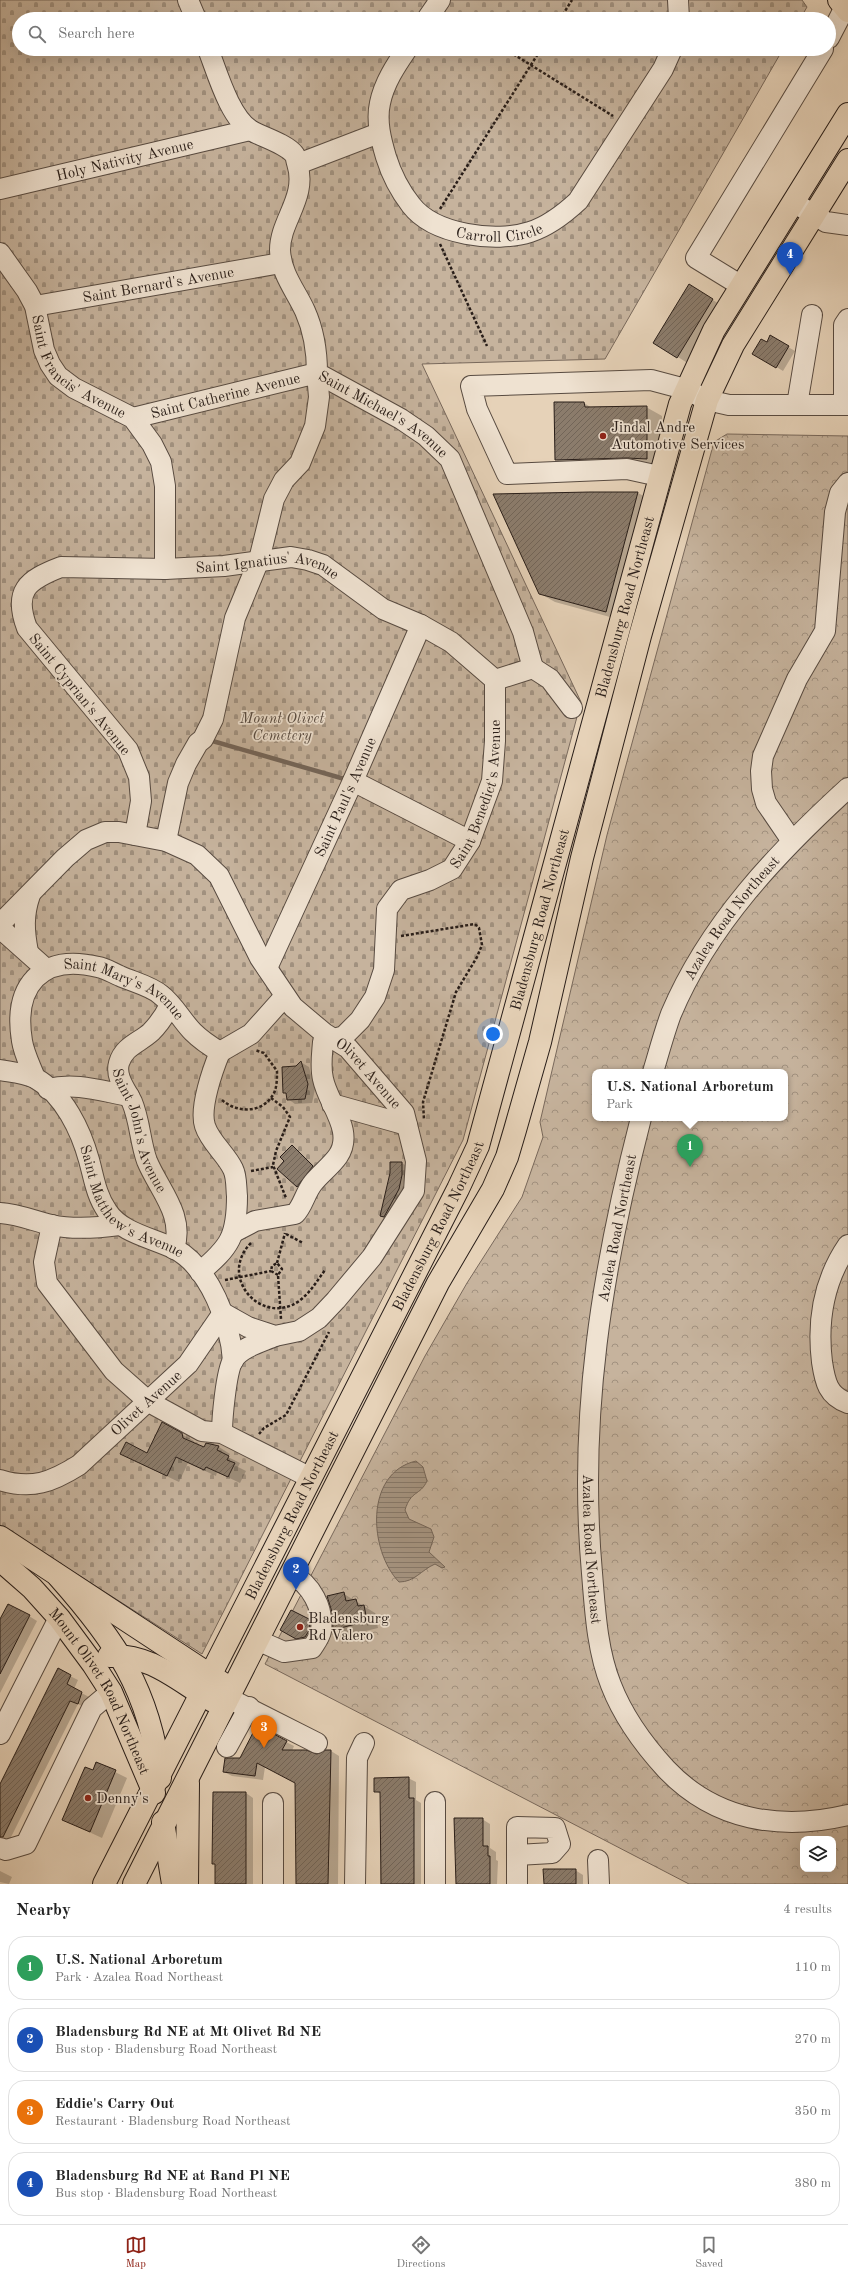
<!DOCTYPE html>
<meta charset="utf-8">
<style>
body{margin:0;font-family:"Old Standard TT",serif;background:#f2f2f2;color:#222}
.controls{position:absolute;right:12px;bottom:12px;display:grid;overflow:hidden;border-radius:8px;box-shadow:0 4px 16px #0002}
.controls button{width:36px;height:36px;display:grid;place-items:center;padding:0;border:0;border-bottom:1px solid #e0e0e0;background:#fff;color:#222;font:20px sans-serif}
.you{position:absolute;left:493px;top:1034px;width:14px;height:14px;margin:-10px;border:3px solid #fff;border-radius:50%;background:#1a73e8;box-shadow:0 0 0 6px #1a73e833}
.badge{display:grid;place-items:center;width:26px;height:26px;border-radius:50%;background:#8f2418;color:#fff;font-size:13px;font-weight:700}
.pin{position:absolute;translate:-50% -33px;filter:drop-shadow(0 1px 2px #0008)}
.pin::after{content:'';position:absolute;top:21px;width:14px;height:12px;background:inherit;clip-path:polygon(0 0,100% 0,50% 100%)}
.popup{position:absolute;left:592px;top:1069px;width:196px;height:52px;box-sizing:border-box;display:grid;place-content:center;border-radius:8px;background:#fff;filter:drop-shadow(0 1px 3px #0005);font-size:13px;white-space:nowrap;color:#767676}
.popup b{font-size:15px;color:#222}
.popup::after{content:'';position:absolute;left:50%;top:100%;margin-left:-8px;border:8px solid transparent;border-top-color:#fff}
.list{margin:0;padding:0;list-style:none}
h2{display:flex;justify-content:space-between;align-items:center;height:52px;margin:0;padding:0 16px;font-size:17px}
h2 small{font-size:13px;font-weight:400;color:#767676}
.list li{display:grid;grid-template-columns:26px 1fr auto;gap:12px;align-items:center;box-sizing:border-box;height:64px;margin:0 8px 8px;padding:0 8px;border:1px solid #e0e0e0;border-radius:16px}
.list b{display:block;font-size:15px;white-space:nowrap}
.list p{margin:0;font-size:13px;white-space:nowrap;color:#767676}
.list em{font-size:13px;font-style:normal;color:#767676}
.icon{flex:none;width:22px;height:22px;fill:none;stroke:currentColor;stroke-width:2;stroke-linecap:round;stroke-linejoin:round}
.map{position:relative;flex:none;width:848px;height:1884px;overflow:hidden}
.search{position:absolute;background:#fff;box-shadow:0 4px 16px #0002;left:12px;right:12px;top:12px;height:44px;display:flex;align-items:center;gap:10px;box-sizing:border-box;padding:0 14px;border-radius:22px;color:#767676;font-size:15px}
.sheet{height:340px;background:#fff}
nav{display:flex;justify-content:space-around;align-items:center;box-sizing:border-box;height:56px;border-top:1px solid #e0e0e0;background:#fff;font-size:11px;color:#767676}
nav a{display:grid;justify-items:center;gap:2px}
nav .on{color:#8f2418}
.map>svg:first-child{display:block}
.cemetery{fill:url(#cemetery-stones);stroke:#78685b}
.park{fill:url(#park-crowns);stroke:#78685b;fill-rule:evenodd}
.water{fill:url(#water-rules);stroke:#746558}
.shadow{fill:#0003}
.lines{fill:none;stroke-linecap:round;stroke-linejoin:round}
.stream{stroke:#746558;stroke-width:4.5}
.building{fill:url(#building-hatch);stroke:#291e19}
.minor-casing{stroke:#584b41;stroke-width:22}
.major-casing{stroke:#291e19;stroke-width:24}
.path{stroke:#291e19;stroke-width:2.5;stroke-dasharray:3 2;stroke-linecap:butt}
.minor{stroke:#efe2d1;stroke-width:20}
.major{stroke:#e6d2b8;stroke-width:22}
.poi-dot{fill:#8f2418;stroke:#efe2d1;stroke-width:1.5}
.labels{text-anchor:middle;stroke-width:3.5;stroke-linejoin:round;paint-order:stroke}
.street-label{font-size:15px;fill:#291e19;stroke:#efe2d1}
.poi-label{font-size:15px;fill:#291e19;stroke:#efe2d1;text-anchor:start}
.park-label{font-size:15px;font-style:italic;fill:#584b41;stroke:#efe2d1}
</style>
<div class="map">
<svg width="848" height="1884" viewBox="0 0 848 1884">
<defs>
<pattern id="cemetery-stones" width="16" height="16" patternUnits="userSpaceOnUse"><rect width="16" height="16" fill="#c6b39d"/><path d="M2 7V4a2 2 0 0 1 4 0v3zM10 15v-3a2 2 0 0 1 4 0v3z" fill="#a1917f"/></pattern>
<pattern id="park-crowns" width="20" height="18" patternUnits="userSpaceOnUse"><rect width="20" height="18" fill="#c6b39d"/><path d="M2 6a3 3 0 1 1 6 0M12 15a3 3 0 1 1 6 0" fill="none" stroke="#a1917f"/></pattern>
<pattern id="water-rules" width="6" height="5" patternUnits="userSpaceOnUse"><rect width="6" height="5" fill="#a69582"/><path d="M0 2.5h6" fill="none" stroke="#87796a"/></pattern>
<pattern id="building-hatch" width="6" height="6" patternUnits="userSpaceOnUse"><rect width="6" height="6" fill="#8b7c6c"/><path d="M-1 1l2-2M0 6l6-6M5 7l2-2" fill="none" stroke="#726558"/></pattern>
</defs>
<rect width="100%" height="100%" fill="#e6d2b8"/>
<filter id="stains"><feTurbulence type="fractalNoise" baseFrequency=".005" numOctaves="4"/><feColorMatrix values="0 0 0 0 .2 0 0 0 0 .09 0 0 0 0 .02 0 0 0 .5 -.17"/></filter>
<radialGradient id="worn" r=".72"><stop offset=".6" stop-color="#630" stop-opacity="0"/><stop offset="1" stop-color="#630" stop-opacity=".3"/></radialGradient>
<path class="cemetery" d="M0,0H802L807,7L800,19H19V49H783L605,359L422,364L581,702L463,1140L202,1654L0,1525Z"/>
<path class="park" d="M727,434L848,436V1884H689L265,1664L425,1356L467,1283L522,1197L543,1137L540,1122L607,835L714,442ZM595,1072H785V1118H595ZM803,1839H833V1869H803Z"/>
<path class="water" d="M416,1461L423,1467L427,1481C420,1496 411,1490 405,1510L409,1519L431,1529L434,1537L429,1552L445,1567L442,1568L435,1564C421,1570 415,1582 399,1582C369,1551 364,1473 416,1461Z"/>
<path class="shadow" d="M700,292L724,307L689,364L678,357Z
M771,337L795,351L783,371L754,353L767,343Z
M584,403L592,408L646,407L662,416V467L571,468L556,460Z
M638,493L653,501L621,620L555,602L539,593L494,495Z
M302,1063L309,1067L315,1089L312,1103L295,1104L288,1099L287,1094L284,1092L296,1067Z
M293,1146L316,1168L301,1188L298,1186L285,1161Z
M402,1163L405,1165V1177L402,1191L387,1219L381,1216Z
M162,1423L194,1441V1444L204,1449L206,1444L219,1447L230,1454L228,1457L240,1463L238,1467L246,1471L240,1483L217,1472L216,1476L188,1463L179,1482L133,1460L147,1454Z
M344,1594L375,1613L378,1628L345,1636L334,1629Z
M29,1616L37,1621L0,1693V1622Z
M309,1620L313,1622V1631L309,1639L301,1640L282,1630Z
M70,1676L78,1680L74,1689L89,1697L85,1708L78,1704L9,1841H0V1787Z
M286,1742L294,1746L292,1751L317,1756L331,1751L339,1756L338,1884H296V1783L265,1767L263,1780L232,1776L224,1772L241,1759Z
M97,1763L127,1778L102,1838L63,1820Z
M408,1778L416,1782V1800L421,1803V1884H380L381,1794L375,1791Z
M246,1793L253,1798V1884H216V1864L213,1863Z
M482,1819L490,1824V1848L496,1852V1860L498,1861L497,1884H457Z
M575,1870L583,1875V1884H544Z
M0,1871L12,1877L9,1884L0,1882Z"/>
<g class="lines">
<path class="stream" d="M209,740L348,780"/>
</g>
<path class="building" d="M689,284L713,299L677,358L653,343Z
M770,335L789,346L776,368L752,354L761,339L767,342Z
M554,402H584L585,407L647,406V459L627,458L555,460Z
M590,492H638L606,612L539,594L493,494Z
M301,1061L308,1084L305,1099L287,1100L286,1093H283L282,1067L296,1066Z
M292,1145L313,1166L297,1187L277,1169L284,1161L280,1157Z
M390,1162H402V1175L399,1189L384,1217L380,1216L390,1173Z
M162,1422L182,1433L183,1438L204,1447L206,1443L219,1446L217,1450L229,1456L227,1460L235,1463L228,1477L206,1467L204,1470L176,1457L167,1476L120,1454L126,1442L147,1453Z
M344,1592L346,1601L356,1599L358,1606L364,1605L367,1621L333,1630L332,1612L327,1596Z
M8,1604L30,1615L0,1674V1619Z
M291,1610L309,1619L310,1629L305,1637L296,1639L280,1630Z
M58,1668L71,1675L67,1684L82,1692L78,1704L70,1701L3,1837H0V1784Z
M257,1725L287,1741L282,1750H306L317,1754L325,1750H331L328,1884H296L295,1783L257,1763L255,1776L223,1772L225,1758H240Z
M96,1762L116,1770L90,1832L62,1820L85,1767L93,1770Z
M409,1777V1798H414V1884H381L380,1792H374V1778Z
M213,1792H246V1884H215V1864H212Z
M454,1818H483V1846H488V1856H490V1884H456Z
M543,1869H576V1884H544Z"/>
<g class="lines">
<defs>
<g id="minor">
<path d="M188,0L196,19"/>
<path d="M678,0L679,19"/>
<path d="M427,19L440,0"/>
<path d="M829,38L845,7"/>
<path id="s1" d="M208,49C217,72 230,119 252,131C263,137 286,144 294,154C296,156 296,160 297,163C308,197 280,220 280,250C281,274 296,291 305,311C314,331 317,352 317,373L401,419L426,436L450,459L523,632L533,668"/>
<path id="s2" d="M407,49C396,65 384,83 380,103C376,121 381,140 386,157C391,173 400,191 411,205C434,235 496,243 530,232C549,226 564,214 578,201L663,69L672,49"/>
<path d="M298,164L379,133"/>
<path id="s3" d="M0,189L250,130"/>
<path d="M793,202L826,222L848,225"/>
<path id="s4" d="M0,253L27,291L35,306L44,350L50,364L58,376L74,388L133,418L152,444L161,462L165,486V569"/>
<path d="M740,285L696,258L823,49"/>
<path id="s5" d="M35,306L281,263"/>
<path d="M797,405L812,315"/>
<path d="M844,405V325L848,319"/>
<path id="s6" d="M133,418L317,373L319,397L315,426L300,463L284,480L274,499L259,560L235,618L213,719L203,739L198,743L186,764L178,783L166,841"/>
<path d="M659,476L627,469L507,474L477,409L471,386L651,380L685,389L707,400L729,405H848"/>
<path d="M495,680L533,668L550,679L572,708"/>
<path d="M353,781L470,841"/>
<path id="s7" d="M135,835L141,801L139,777L128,750L27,628C13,591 27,580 61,567L165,569L224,566L291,557L308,560L323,565L383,609L421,625L451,642L495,680"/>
<path d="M792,841L766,803L762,789L761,771L763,756L797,679L825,631L835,512L840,493L848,483"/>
<path id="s8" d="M0,924L65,858L86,840L105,832H119L166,841L197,855L219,876L260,958L293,1007L324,1033L348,1048L404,1113L416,1161L414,1191L372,1257L336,1300L319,1318L299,1331L275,1336L248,1327L223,1313L188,1364L79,1465C52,1482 32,1490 0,1480"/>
<path d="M0,928L46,969"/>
<path d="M28,952C24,931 23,915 30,895"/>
<path id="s9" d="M267,968L353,781L421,625"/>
<path id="s10" d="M170,1005C165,1015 159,1024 151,1032C139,1043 124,1046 119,1063C115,1077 126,1090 132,1102C140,1121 140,1142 147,1161C159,1190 185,1215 174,1249"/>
<path d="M220,1052L251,1034L285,996"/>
<path id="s11" d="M0,1070C11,1072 25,1073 35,1078C64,1094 81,1131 89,1160C94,1178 96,1195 107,1211C121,1233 153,1238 175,1249C209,1267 231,1324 233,1361"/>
<path id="s12" d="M653,1072C659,1052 664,1033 671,1014C709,924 777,853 848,788"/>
<path id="s13" d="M35,1078C31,1067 24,1054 22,1041C13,986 41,953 98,967C105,968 113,973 120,976C133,982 151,986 161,995C174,1005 182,1021 193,1032C201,1040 210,1046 220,1052"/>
<path d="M48,1089C76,1082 101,1091 129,1096"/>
<path d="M332,1104L407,1125"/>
<path id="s14" d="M641,1118C602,1269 578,1417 592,1573C595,1610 597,1650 611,1685C623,1716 644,1745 666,1769C715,1821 781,1831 848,1815"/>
<path d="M0,1213C18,1214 34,1221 51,1225C74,1230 97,1228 119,1225"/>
<path d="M52,1225L44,1262L47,1283L114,1371L149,1402L202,1431L222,1433L311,1478"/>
<path id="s15" d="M234,1232L255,1221L295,1214C303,1206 305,1193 313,1183C320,1174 331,1166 338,1156C355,1131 328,1104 323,1079C320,1067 322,1055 323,1042L344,1036L360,1020L375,997L384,970L387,909L401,890L430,880L452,869L470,841L492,781L495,741V680"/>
<path d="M848,1245C824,1280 817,1321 822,1362C825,1382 828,1396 848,1403"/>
<path d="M200,1272C230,1247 237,1236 237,1196C236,1188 237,1177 233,1169C226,1154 210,1142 205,1126C199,1108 213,1069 220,1052"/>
<path d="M222,1433C222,1419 226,1372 233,1360C241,1347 262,1342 275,1336"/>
<path d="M257,1640L284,1652L312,1648C315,1643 320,1637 321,1631C324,1608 311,1584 291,1574"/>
<path d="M228,1698L317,1743"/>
<path d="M0,1734L59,1618"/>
<path d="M227,1747L249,1707"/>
<path d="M0,1848L6,1850L26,1844L92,1708L111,1692"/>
<path d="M517,1855L552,1853L560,1844L555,1828L517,1827V1884"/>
<path d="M598,1860L599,1884"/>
<path d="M273,1884V1803"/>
<path d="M355,1884L357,1758L364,1743"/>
<path d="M435,1884V1802"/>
</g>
<g id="major">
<path d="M839,0L848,11"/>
<path d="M0,1537L222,1683"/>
<path id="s16" d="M0,1560L32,1588L59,1618L93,1664L111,1692L154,1793"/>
<path d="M58,1576C115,1640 150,1690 160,1778"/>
<path d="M109,1656C152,1654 178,1681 213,1701"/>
<path d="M163,1822L173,1884"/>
<path id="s17" d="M104,1884L458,1189L478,1146L680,404L714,330L848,114"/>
<path d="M134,1884L438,1283L493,1189L507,1157L515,1130L540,1042L582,858L640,636L707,400L733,345L848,160"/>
<path d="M187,1884L188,1783"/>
</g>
</defs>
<use href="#minor" class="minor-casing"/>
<use href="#major" class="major-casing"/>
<path class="path" d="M450,15L456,19
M560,19L572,0
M505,49L613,116
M440,209L541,49
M440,244L487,346
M401,936L475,924L479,928L482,945L477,957L456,992L423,1102L424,1120
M271,1098L283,1107L290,1117L276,1151L273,1165L286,1198
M222,1100C238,1114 264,1113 274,1093C277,1087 277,1078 277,1071L264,1053L255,1050
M251,1171L273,1167
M286,1234L303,1243
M251,1243C217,1277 262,1327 299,1301C310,1293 317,1281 325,1270
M277,1263L285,1233
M278,1275L271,1271L272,1266L277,1263L282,1269L278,1275L281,1319
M225,1280L271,1271
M259,1434L264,1428L286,1415L329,1332"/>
<use href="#minor" class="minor"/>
<use href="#major" class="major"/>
</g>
<g class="poi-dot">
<circle cx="603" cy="436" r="4"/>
<circle cx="300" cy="1627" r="4"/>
<circle cx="88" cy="1798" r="4"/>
</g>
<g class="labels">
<g class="street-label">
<text dy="5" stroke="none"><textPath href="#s3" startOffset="128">Holy Nativity Avenue</textPath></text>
<text dy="5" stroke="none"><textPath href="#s2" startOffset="267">Carroll Circle</textPath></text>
<text dy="5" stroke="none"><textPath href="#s5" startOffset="125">Saint Bernard's Avenue</textPath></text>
<text dy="5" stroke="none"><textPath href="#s4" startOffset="144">Saint Francis' Avenue</textPath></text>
<text dy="5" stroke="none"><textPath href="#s6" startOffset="95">Saint Catherine Avenue</textPath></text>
<text dy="5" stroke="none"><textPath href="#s1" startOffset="451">Saint Michael's Avenue</textPath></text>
<text dy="5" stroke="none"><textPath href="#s7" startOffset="537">Saint Ignatius' Avenue</textPath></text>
<text dy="5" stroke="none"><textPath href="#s17" startOffset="1386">Bladensburg Road Northeast</textPath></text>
<text transform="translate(80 694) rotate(51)" y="5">Saint Cyprian's Avenue</text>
<text dy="5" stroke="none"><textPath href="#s15" startOffset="577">Saint Benedict's Avenue</textPath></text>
<text dy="5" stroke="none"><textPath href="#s9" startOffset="188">Saint Paul's Avenue</textPath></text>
<text dy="5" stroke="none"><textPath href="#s12" startOffset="175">Azalea Road Northeast</textPath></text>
<text dy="5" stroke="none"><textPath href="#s17" startOffset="1062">Bladensburg Road Northeast</textPath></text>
<text dy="5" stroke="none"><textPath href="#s13" startOffset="205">Saint Mary's Avenue</textPath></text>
<text dy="5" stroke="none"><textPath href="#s8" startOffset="519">Olivet Avenue</textPath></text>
<text dy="5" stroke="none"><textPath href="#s10" startOffset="150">Saint John's Avenue</textPath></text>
<text dy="5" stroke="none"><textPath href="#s11" startOffset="200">Saint Matthew's Avenue</textPath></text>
<text dy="5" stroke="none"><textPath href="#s17" startOffset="738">Bladensburg Road Northeast</textPath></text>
<text transform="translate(617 1228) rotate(-79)" y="5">Azalea Road Northeast</text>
<text transform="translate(146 1403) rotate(-42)" y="5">Olivet Avenue</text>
<text dy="5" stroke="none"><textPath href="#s17" startOffset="414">Bladensburg Road Northeast</textPath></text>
<text dy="5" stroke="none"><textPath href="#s14" startOffset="436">Azalea Road Northeast</textPath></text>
<text dy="5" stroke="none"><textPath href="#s16" startOffset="167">Mount Olivet Road Northeast</textPath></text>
</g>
<g class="poi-label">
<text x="611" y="432">Jindal Andre<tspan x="611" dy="17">Automotive Services</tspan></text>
<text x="308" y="1623">Bladensburg<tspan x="308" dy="17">Rd Valero</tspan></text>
<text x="96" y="1803">Denny's</text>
</g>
<g class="park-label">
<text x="282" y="723">Mount Olivet<tspan x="282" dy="17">Cemetery</tspan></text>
</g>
</g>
<rect width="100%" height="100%" filter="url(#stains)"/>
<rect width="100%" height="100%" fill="url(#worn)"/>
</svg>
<div class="controls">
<button><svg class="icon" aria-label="layers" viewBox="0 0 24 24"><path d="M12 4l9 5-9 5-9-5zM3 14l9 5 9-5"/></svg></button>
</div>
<div class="you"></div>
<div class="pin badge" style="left:690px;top:1167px;background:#2e9e5b">1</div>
<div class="popup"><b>U.S. National Arboretum</b>Park</div>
<div class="pin badge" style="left:296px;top:1590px;background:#1a4fb4">2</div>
<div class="pin badge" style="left:264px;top:1748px;background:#e8710a">3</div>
<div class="pin badge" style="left:790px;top:275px;background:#1a4fb4">4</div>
<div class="search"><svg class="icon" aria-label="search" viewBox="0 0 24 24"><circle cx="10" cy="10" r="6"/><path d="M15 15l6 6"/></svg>Search here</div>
</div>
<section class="sheet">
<h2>Nearby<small>4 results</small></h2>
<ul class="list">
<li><span class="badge" style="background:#2e9e5b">1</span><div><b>U.S. National Arboretum</b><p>Park · Azalea Road Northeast</p></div><em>110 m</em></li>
<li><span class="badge" style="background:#1a4fb4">2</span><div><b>Bladensburg Rd NE at Mt Olivet Rd NE</b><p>Bus stop · Bladensburg Road Northeast</p></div><em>270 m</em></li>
<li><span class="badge" style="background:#e8710a">3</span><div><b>Eddie's Carry Out</b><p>Restaurant · Bladensburg Road Northeast</p></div><em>350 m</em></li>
<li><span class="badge" style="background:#1a4fb4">4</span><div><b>Bladensburg Rd NE at Rand Pl NE</b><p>Bus stop · Bladensburg Road Northeast</p></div><em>380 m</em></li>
</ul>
</section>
<nav>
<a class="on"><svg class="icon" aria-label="map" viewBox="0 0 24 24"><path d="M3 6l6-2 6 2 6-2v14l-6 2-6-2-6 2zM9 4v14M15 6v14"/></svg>Map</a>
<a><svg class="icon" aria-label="directions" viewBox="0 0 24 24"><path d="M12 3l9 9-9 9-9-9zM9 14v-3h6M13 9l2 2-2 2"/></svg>Directions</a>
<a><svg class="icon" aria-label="saved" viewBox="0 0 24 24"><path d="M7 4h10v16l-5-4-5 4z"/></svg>Saved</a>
</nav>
